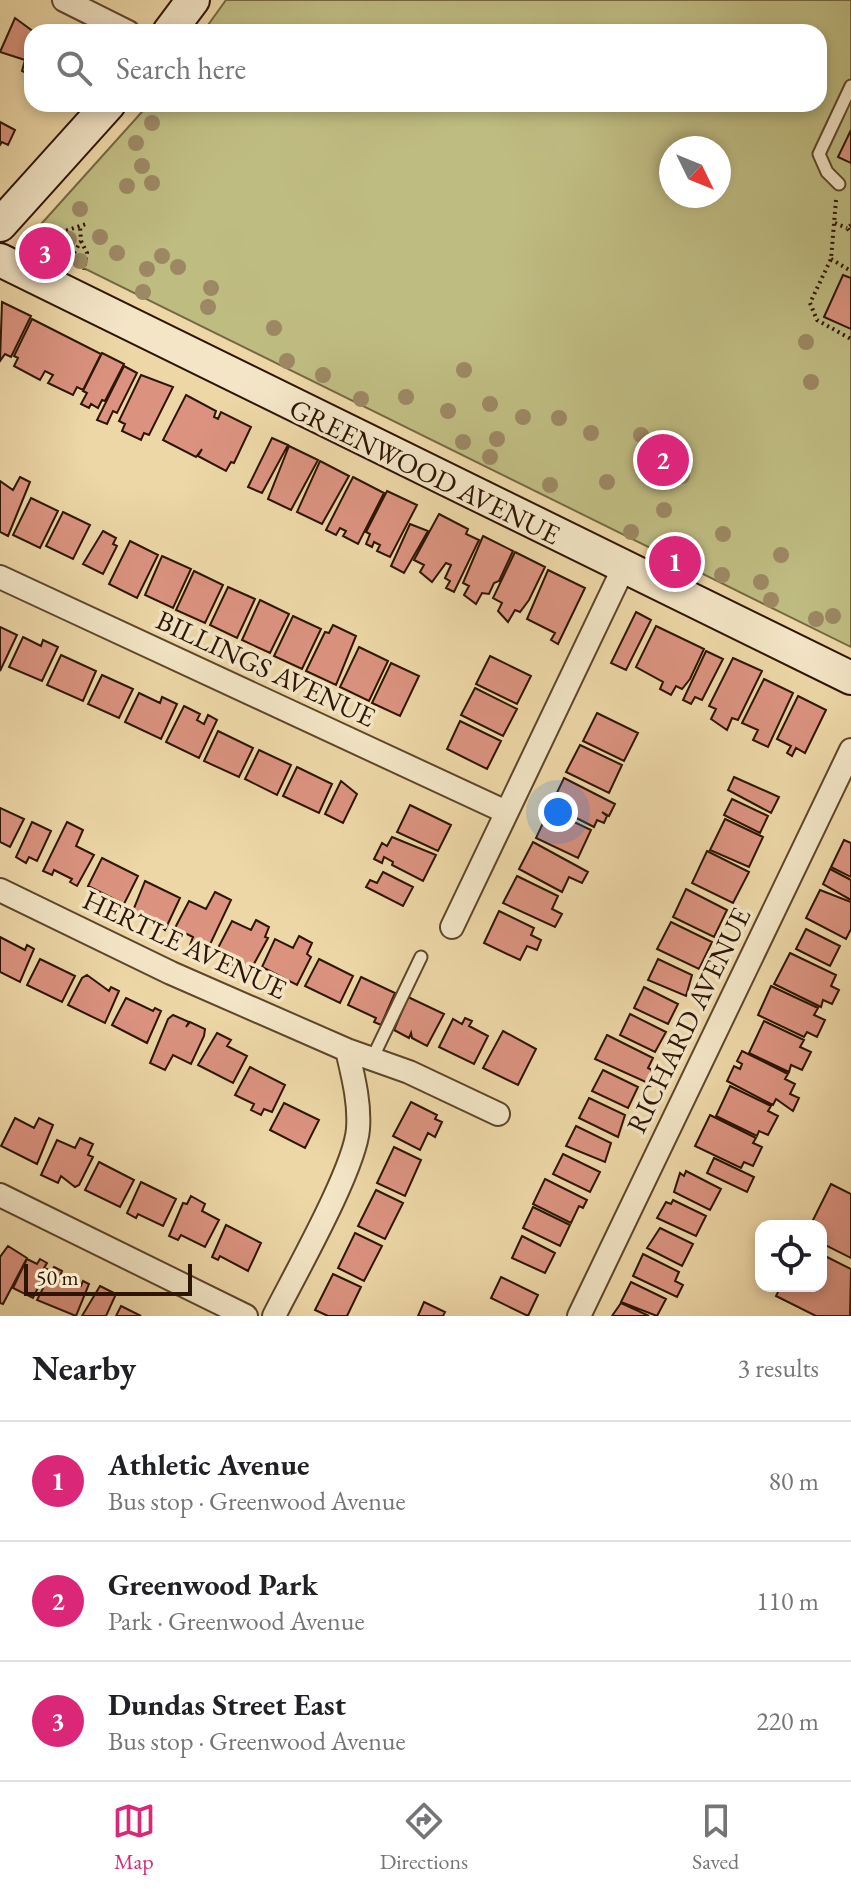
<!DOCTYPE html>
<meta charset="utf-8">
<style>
body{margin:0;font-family:"EB Garamond",serif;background:#f6f6f6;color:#202124}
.controls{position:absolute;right:24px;bottom:24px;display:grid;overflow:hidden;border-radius:16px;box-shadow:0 4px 12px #0003}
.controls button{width:72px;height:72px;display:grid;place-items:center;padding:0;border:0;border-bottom:2px solid #e0e0e0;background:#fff;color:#202124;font:40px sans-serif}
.compass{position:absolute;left:659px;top:136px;width:72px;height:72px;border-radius:50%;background:#fff;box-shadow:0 4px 12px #0003;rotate:133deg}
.scale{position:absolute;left:24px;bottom:20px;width:168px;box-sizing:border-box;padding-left:8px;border:4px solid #2e1503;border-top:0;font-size:22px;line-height:28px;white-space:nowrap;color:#2e1503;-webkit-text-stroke:6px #f3e5c6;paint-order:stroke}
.you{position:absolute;left:558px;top:812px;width:28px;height:28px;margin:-20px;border:6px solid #fff;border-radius:50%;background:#1a73e8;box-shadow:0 0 0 12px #1a73e833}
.badge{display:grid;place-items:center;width:52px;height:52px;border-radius:50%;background:#db2777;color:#fff;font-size:26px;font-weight:700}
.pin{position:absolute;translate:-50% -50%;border:4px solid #fff;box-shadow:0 2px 8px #0006}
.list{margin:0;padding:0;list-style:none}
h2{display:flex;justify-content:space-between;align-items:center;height:104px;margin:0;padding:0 32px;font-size:34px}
h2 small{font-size:26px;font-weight:400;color:#757577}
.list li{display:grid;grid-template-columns:52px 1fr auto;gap:24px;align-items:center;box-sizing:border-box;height:120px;padding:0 32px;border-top:2px solid #e0e0e0}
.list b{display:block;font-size:30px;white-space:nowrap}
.list p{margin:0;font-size:26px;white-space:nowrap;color:#757577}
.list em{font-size:26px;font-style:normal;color:#757577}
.icon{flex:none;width:44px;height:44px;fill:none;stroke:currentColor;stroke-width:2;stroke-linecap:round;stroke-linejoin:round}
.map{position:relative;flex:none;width:851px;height:1316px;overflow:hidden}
.search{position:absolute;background:#fff;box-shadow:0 4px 12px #0003;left:24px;right:24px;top:24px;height:88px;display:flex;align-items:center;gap:20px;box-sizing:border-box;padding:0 28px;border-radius:24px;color:#757577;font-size:30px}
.sheet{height:464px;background:#fff}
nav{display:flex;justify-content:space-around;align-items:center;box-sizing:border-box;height:112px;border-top:2px solid #e0e0e0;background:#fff;font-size:22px;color:#757577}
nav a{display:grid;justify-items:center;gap:4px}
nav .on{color:#db2777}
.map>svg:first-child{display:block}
.green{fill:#bfbc82;stroke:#766842;stroke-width:2;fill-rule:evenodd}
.building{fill:#db9380;stroke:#2e1503;stroke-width:2}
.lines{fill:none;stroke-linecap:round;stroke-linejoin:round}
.lane-casing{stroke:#5e462c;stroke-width:15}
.street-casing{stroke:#5e462c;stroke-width:26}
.secondary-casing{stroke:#2e1503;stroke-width:36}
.path{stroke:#2e1503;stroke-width:4;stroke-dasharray:2 4;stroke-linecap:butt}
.lane{stroke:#f3e5c6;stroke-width:11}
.street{stroke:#f3e5c6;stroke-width:22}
.secondary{stroke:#f3e5c6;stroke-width:32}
.tree{fill:#9c8862}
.labels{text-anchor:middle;stroke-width:7;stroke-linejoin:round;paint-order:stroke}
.street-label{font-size:28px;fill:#2e1503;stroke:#f3e5c6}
</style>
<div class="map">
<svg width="851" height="1316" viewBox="0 0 851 1316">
<rect width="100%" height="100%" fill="#edd7a7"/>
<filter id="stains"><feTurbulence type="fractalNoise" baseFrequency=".0025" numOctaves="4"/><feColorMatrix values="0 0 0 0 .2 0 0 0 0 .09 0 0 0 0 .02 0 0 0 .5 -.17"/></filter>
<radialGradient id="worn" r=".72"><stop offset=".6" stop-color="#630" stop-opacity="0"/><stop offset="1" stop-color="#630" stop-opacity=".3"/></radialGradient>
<path class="green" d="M226,0H851V647L41,247L34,232L149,104H819V32H203ZM671,148H719V196H671Z"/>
<path class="building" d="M15,18L34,32L32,76L22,71L25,60L0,52Z
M0,122L15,130L8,145L2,142L0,145Z
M851,130V163L838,157Z
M843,275L851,278V329L824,317Z
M2,302L31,316L11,357L5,354L0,361Z
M32,319L101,354L83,390L77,387L73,395L48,383L53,375L45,371L40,380L14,366L18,358L14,356Z
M102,353L124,364L105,401L102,400L98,408L91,404L89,408L81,404L87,393L83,391Z
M124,366L137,373L117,413L113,411L107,424L97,420Z
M141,375L173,387L149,435L144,433L141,440L122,431L125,424L119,421Z
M186,395L216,411L214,417L218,419L221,412L251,427L234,463L231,462L226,471L198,456L202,449L196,457L163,440Z
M272,438L288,445L262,493L248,487Z
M289,446L318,460L291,510L268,499Z
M320,461L349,476L322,524L297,512Z
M20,477L30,482L8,536L0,532V481L13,490Z
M353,477L384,493L358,544L343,536L346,531L340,528L336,535L326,530Z
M387,491L417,505L390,557L377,551L380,545L374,542L372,547L366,544L370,534L366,532Z
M31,498L58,511L40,548L13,535Z
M63,512L90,525L73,559L46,546Z
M439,514L468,529L466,534L479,540L454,592L446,588L450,581L445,578L451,565L446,563L432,582L420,572L424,565L414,560Z
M410,524L428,531L404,573L391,566Z
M103,531L116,538L113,544L117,546L103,574L83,564Z
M483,536L513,551L499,581L494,583L489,594L482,593L476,604L464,595L469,586L463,583Z
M130,541L158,555L137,598L109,584Z
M515,552L545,567L529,600L520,612L515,610L508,622L498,611L502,603L493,598Z
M162,556L191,569L173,608L145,595Z
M548,570L585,588L558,644L551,640L555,633L527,619Z
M194,571L223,585L205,623L176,610Z
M228,587L255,599L237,638L210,625Z
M260,600L289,614L270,653L242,640Z
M636,612L651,620L626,670L611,663Z
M293,616L321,629L302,669L274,656Z
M333,625L356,636L336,685L306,671L325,632L329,633Z
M656,626L704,649L690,679L682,689L676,686L671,695L660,689L663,682L636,667Z
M0,627L17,635L0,671Z
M23,637L41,646L43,640L58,647L42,681L9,667Z
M359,647L388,661L369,701L340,687Z
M706,651L723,659L702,700L695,697L691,704L683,700Z
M61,655L96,671L83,701L47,685Z
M490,656L531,676L517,704L476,684Z
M733,658L762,671L738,720L732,718L727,730L711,719L716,709L709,706Z
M391,663L419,676L400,716L372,703Z
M102,675L133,689L119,718L88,704Z
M764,679L793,693L768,747L753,740L758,730L742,723Z
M475,688L517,709L503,736L461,715Z
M139,693L160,703L162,697L177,704L161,739L125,722Z
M798,696L826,710L805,753L796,748L792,756L787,753L791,746L777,739Z
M184,706L200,714L197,720L204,724L208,715L217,720L199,758L166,742Z
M597,713L638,733L624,761L583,741Z
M460,721L501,741L487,769L447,749Z
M218,731L253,748L239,777L204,761Z
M580,745L622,765L609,793L566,772Z
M259,750L291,765L277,795L245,779Z
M297,767L332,784L319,813L283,796Z
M734,777L779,797L771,813L728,790Z
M564,778L615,804L609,816L602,812L607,816L604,823L597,820L594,827L551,805Z
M341,781L357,794L343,823L325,814Z
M732,799L768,816L760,833L724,815Z
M410,805L451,825L438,851L397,832Z
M0,808L24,819L10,847L0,842Z
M549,810L591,830L578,858L536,838Z
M725,819L763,837L749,867L710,850Z
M32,822L51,831L37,861L29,857L26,863L16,857Z
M67,822L83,830L76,846L94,855L77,886L70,882L72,879L54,870L52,875L43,871Z
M392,837L436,855L423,881L392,865L393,862L384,857L382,863L374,859L382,843L387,846Z
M844,840L851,843V877L831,867Z
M533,842L588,872L582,883L569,877L562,892L519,869Z
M707,851L749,872L733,903L692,883Z
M102,858L138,876L124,904L88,886Z
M830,869L851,880V900L823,884Z
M383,872L413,887L403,906L366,887L370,880L377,883Z
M517,876L558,896L552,909L562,914L555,927L503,903Z
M145,881L180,898L165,930L152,918L149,916L147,921L132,913Z
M686,889L727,910L714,937L673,917Z
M820,890L851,902V929L846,939L806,918Z
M215,892L231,900L206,953L190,945L193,937L183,932L181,936L175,928L189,901L206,909Z
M499,911L534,928L531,935L541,940L537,950L527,946L520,960L484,943Z
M256,920L269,927L265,937L268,938L249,973L233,965L237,958L218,953V948L232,921L251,930Z
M671,922L712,942L699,969L657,949Z
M806,929L840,946L830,966L796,949Z
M299,936L312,943L307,954L311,957L297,985L262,967L275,939L293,948Z
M0,937L25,950L27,945L34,949L20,982L0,972Z
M790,953L836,975L831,986L839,990L832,1004L823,1000L821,1007L774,984Z
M40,959L75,976L62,1002L27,985Z
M319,959L353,976L340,1003L305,986Z
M658,959L692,975L686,996L648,980Z
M87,975L109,991L111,987L119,991L105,1023L68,1005L82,978Z
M361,977L395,993L381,1025L374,1022L376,1018L348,1005Z
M771,986L818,1008L814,1015L825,1020L817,1037L807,1032L804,1037L758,1015Z
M644,987L678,1004L668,1024L634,1008Z
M408,997L444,1014L427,1046L412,1038L411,1033L409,1038L394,1030Z
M126,998L153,1011L155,1008L161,1011L147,1043L112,1025Z
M630,1014L666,1032L655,1052L620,1035Z
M173,1015L189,1022L186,1027L190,1022L205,1029L204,1036L191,1064L173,1055L165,1070L150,1063L168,1019Z
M465,1018L472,1021L469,1026L488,1036L474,1064L439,1047L453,1019L462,1024Z
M764,1021L804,1040L800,1047L811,1052L802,1070L791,1065L789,1072L749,1053Z
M503,1031L536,1049L518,1085L483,1068Z
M217,1033L231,1040L227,1046L247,1056L233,1083L198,1065Z
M607,1035L653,1058L648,1068L654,1071L648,1083L595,1059Z
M742,1051L788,1074L785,1079L795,1084L790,1094L799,1098L793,1111L776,1099L773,1105L727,1081L734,1066L740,1069L742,1064L737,1061Z
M250,1067L285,1085L272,1112L264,1109L261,1115L251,1110L254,1104L235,1095Z
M603,1070L638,1087L628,1108L592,1091Z
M730,1086L771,1106L768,1111L778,1116L768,1135L759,1131L757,1136L716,1116Z
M589,1098L625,1115L618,1137L579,1118Z
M411,1102L437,1115L435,1119L442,1122L435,1137L428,1133L420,1150L393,1136Z
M284,1103L319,1120L305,1148L270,1130Z
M710,1115L756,1138L753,1143L762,1147L753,1166L744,1162L741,1168L695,1146Z
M15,1118L34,1128L39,1118L53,1125L37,1164L1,1146Z
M576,1126L611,1143L605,1162L566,1146Z
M80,1138L93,1144L88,1155L93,1157L79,1185L75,1187L61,1176L58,1183L41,1175L57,1140L75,1148Z
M394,1147L421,1160L405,1196L377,1183Z
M563,1154L600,1172L590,1192L553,1174Z
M714,1158L754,1177L747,1192L707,1173Z
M99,1162L134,1180L120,1207L85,1190Z
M686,1171L721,1189L710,1210L674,1192L680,1173L684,1176Z
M545,1179L587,1200L583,1208L579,1206L571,1223L533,1204Z
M141,1182L176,1199L163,1226L138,1214L136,1218L127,1213Z
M831,1184L851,1194V1258L821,1243V1226H810Z
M376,1190L403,1203L385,1239L358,1226Z
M191,1196L205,1204L202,1211L219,1220L205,1247L181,1235L178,1240L169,1236L183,1203L187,1204Z
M673,1200L706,1216L696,1236L657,1218L666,1202L671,1204Z
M533,1207L570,1225L560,1246L523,1228Z
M226,1225L261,1243L248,1271L220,1256L218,1260L212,1257Z
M660,1228L693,1244L682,1266L647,1248Z
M355,1233L382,1246L364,1281L338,1268Z
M522,1236L555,1253L545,1273L512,1258Z
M8,1246L27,1258L3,1304L0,1303V1257Z
M643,1254L679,1272L675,1281L683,1285L677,1297L633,1276Z
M821,1254L851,1269L850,1316H816L776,1296L781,1286H821Z
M27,1259L37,1264L40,1259L47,1263L44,1268L47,1269L33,1298L13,1288Z
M54,1267L62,1271L60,1276L81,1286L83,1281L89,1284L76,1316L37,1300Z
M333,1274L361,1287L347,1316H328L315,1310Z
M501,1277L538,1295L528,1316L491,1298Z
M631,1282L666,1299L657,1316L621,1302Z
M100,1286L116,1294L106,1316H82Z
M424,1302L445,1312L443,1316H418Z
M621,1303L649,1316H612Z
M121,1306L141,1316H116Z"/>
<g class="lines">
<defs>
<path id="lane" d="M839,184L827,172L819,154L851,86
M372,1059L421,957"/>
<path id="street" d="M64,0L128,32
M0,577L506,812
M0,890L171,973L347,1050L409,1072L498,1114
M452,927L623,569
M0,1195L246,1316
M274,1316C294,1276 355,1169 358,1129C360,1102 353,1076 347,1050
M579,1316L851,750"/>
<path id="secondary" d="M169,32L193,0
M0,225L109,104
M0,260L851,678"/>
</defs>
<use href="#lane" class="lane-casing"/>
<use href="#street" class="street-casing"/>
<use href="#secondary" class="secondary-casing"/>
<path class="path" d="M836,200L831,259L810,303L817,320L851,339
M835,223L847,228
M851,225L847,228L851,233
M81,241L87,253L84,270
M32,242L86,224
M831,259L851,271
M68,263L81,241L80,226"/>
<use href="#lane" class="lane"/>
<use href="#street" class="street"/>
<use href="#secondary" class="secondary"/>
</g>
<g class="tree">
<circle cx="152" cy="123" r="8"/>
<circle cx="136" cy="143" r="8"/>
<circle cx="142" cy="166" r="8"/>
<circle cx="152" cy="183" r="8"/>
<circle cx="127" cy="186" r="8"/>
<circle cx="80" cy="209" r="8"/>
<circle cx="100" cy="237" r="8"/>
<circle cx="69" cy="239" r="8"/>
<circle cx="117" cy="253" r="8"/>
<circle cx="162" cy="256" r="8"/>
<circle cx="80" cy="261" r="8"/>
<circle cx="178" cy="267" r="8"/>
<circle cx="147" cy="269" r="8"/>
<circle cx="211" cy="288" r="8"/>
<circle cx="143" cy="292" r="8"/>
<circle cx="208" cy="307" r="8"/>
<circle cx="274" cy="328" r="8"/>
<circle cx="806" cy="342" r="8"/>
<circle cx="287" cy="361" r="8"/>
<circle cx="464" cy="370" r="8"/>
<circle cx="323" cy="375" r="8"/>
<circle cx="811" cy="382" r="8"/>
<circle cx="406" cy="397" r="8"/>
<circle cx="361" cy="399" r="8"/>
<circle cx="490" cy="404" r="8"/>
<circle cx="448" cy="411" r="8"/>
<circle cx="523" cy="417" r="8"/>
<circle cx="559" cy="418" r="8"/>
<circle cx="591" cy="433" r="8"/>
<circle cx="641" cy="435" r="8"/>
<circle cx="497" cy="439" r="8"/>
<circle cx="463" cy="442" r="8"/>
<circle cx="490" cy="457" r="8"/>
<circle cx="682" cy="476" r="8"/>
<circle cx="607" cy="482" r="8"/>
<circle cx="550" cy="485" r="8"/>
<circle cx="664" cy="510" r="8"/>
<circle cx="631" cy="532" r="8"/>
<circle cx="723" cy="534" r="8"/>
<circle cx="781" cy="555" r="8"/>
<circle cx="722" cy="575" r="8"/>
<circle cx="761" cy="582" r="8"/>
<circle cx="771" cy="600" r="8"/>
<circle cx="833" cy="616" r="8"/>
<circle cx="816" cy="619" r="8"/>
</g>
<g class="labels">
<g class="street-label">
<text transform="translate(425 471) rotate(26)" y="10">GREENWOOD AVENUE</text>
<text transform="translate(266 668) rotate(25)" y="10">BILLINGS AVENUE</text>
<text transform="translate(185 944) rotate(25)" y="10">HERTLE AVENUE</text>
<text transform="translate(688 1020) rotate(-64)" y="10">RICHARD AVENUE</text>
</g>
</g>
<rect width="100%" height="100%" filter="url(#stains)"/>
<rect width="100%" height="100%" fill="url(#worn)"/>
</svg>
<div class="controls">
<button><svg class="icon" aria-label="locate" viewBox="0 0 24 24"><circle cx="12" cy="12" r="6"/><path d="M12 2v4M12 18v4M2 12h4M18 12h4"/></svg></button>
</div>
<svg class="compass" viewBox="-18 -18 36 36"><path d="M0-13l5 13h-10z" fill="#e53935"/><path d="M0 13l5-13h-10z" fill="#757577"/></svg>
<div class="scale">50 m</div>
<div class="you"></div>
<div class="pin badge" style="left:675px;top:562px">1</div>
<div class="pin badge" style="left:663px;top:460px">2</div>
<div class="pin badge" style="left:45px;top:253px">3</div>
<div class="search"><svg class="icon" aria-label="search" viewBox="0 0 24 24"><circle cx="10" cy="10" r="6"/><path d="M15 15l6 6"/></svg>Search here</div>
</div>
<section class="sheet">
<h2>Nearby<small>3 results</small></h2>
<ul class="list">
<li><span class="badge">1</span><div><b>Athletic Avenue</b><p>Bus stop · Greenwood Avenue</p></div><em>80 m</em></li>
<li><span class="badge">2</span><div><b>Greenwood Park</b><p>Park · Greenwood Avenue</p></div><em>110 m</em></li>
<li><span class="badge">3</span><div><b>Dundas Street East</b><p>Bus stop · Greenwood Avenue</p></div><em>220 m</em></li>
</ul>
</section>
<nav>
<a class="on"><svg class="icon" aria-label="map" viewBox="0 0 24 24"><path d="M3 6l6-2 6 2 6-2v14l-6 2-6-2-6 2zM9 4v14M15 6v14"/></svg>Map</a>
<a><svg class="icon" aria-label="directions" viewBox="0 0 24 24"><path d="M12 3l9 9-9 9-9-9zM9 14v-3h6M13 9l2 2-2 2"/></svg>Directions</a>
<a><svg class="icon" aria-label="saved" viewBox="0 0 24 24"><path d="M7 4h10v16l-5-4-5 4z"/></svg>Saved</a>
</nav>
